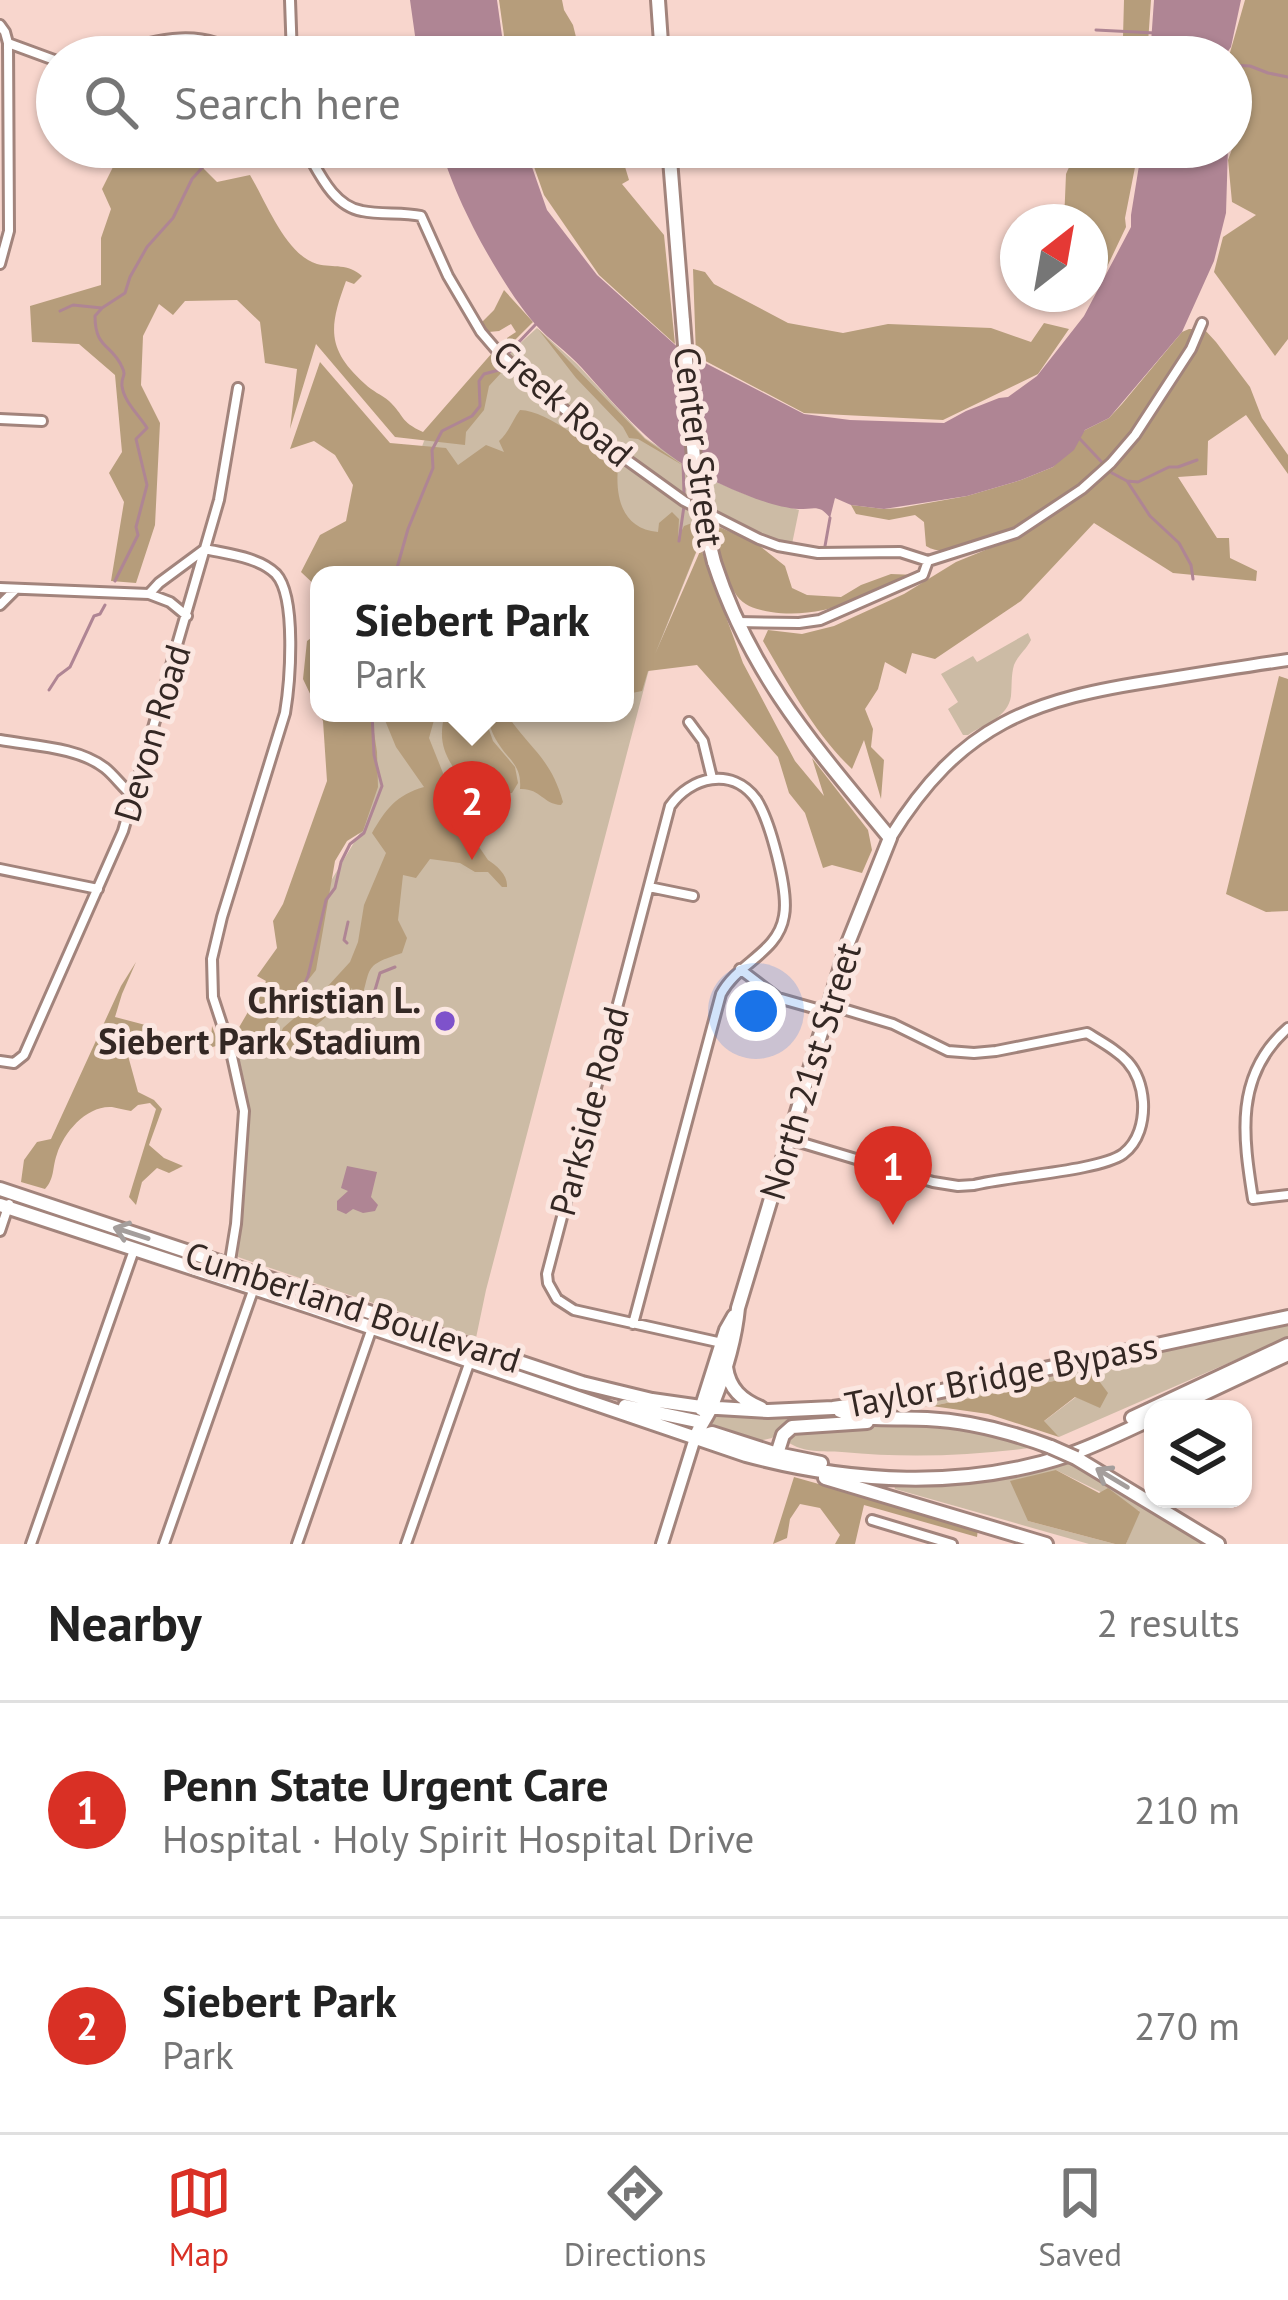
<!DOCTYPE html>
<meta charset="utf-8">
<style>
body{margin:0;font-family:"PT Sans",sans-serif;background:#f2f2f2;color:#222}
.controls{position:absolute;right:36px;bottom:36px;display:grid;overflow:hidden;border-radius:24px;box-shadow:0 3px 9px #0004}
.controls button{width:108px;height:108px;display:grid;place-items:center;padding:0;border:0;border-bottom:3px solid #e0e0e0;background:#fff;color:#222;font:60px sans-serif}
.compass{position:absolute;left:1000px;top:204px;width:108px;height:108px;border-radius:50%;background:#fff;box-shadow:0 3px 9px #0004;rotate:31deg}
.you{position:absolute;left:756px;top:1011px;width:42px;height:42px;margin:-30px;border:9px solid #fff;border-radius:50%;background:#1a73e8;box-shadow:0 0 0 18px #1a73e833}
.badge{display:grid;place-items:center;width:78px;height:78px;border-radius:50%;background:#d93025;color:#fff;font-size:39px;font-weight:700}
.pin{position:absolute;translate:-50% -99px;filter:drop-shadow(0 3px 6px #0008)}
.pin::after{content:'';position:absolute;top:63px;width:42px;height:36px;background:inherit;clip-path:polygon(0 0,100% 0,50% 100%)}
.popup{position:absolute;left:310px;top:566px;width:324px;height:156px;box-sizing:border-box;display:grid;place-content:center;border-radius:24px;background:#fff;filter:drop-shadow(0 3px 9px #0005);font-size:39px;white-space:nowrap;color:#767676}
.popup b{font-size:45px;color:#222}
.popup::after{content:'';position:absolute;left:50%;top:100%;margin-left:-24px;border:24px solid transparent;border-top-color:#fff}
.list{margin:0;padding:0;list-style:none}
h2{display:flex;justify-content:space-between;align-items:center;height:156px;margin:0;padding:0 48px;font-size:51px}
h2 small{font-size:39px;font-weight:400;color:#767676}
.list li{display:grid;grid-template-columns:78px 1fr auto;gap:36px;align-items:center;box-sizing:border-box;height:216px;padding:0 48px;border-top:3px solid #e0e0e0}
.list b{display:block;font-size:45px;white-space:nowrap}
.list p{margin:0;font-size:39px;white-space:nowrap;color:#767676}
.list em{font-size:39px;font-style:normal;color:#767676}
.icon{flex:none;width:66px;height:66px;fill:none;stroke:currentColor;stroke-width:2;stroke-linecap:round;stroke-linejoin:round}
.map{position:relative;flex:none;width:1288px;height:1544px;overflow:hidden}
.search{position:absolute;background:#fff;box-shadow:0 3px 9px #0004;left:36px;right:36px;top:36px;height:132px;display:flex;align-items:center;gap:30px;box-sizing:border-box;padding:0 42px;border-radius:66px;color:#767676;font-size:45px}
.sheet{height:588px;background:#fff}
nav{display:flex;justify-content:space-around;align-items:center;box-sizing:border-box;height:168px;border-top:3px solid #e0e0e0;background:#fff;font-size:33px;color:#767676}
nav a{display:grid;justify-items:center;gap:6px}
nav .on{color:#d93025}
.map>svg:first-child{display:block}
.green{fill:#ccbba5}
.forest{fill:#b69d7b}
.water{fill:#af8594}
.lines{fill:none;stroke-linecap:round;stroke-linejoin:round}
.stream{stroke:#af8594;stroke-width:3}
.street-casing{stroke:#a2847c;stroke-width:14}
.secondary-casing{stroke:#a2847c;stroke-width:16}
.primary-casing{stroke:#a2847c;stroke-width:18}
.street{stroke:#fff;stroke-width:8}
.secondary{stroke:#fff;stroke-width:10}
.primary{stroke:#fff;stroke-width:12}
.primary-bridge-casing{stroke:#a2847c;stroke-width:18;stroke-linecap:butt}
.primary-bridge{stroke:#fff;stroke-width:12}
.oneway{stroke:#a49e9c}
.poi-dot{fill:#7e52cb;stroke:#fbe7e1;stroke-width:4.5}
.labels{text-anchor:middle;stroke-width:10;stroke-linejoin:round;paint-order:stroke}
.street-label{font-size:36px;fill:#342824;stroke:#fbe7e1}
.poi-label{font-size:36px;font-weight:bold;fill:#342824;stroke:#fbe7e1;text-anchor:end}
</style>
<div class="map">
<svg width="1288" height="1544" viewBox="0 0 1288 1544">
<rect width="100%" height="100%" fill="#f8d6cd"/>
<path class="green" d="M537,328L577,364L645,438L707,478L747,495L799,510L792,544C681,513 592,428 506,356Z
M493,356L627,466L691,512L700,543L648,673L486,1290L476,1338L238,1257L249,1130L247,1095L235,1040L361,831L357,713H625V575L386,549L424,441Z
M1028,633L1031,640C1026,650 1018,655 1014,665C1011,675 1012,686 1011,696C1008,718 984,724 968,735H963L948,709L958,702L941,674L973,656L977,662Z
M1288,1324V1337L1059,1437L1043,1422L1076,1397L1100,1407L1093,1373L932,1406L889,1408L890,1404L931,1400Z
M716,1411L795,1414V1419L784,1423L772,1438L758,1441L710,1425Z
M907,1424C949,1426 991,1430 1030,1448C966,1456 906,1458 842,1452C823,1451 803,1453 788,1442L793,1432Z
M1067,1461L1113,1484L1211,1544H1126L1139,1511L1056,1470L1028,1521L1115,1544H1089L895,1489L894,1485L976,1480Z"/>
<path class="forest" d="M499,0H562L564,10L573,25L581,57H507Z
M1124,0H1151L1147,57H1101L1102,38L1123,37Z
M1245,0H1288V339L1275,356L1214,272L1223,237L1256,215L1232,202L1228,160L1239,130L1231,57L1229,56Z
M159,147H212L200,165L217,182L250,175C266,202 286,255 317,264C334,268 348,263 362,276L354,284L346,281C329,327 326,349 365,384C372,391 382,395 389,401C405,416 399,421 423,432L492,353L502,368L501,373L489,386L484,410L466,432L465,445L395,437L316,344L290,429L297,369L265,363L260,322L237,300L185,301L173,315L159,304L143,336L141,385L160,423L155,525L136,583L111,581L124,502L109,473L122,452L115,375L79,344L32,342L30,306L101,285V238L111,209L102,189L122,149L140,155Z
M527,147H619L629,180L622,184L664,235L675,344L599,275L544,195Z
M1078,147H1139L1125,218L1126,227L1096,290L1090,289V222H1064L1066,174Z
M693,269L705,272L714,284L788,323L843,333L888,324L991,328L1031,342L1044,323L1069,329L1038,374L943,420L804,413L696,356Z
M504,290L533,322L509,346L507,338L516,332L511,324L499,331L489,332L482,322L494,310Z
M538,329L645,439L684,466L638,439L629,438L623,427L576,378Z
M1189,329H1204L1216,342L1250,387L1262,418L1288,455V474L1246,415L1208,441L1207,475L1178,477L1217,538H1229L1230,558L1257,571L1256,581L1173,573L1094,523L1021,601L935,659L912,653L906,674L885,662L878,689L865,709L873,729L871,747L884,760L881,799L864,740L852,769C814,733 789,685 763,641L768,630L802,634L834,626L904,594L956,562L1017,537L1060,507C1031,522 956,565 926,546L924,522L915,515L889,520L856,514L851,505L884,509L900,508L967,496L1021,480L1053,467L1085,430L1109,418L1122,404L1182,332Z
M320,362L390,443L446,448L458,465L486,445L504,452L499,441C509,432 512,421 520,410C549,411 593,449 618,467C615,499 623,529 658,532L659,523L672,512L679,519L678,538L684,526L692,523L698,547L655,654L701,549L743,663L795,761L824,796L812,758L868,830L872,850L862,873L832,865L823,868L805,813L789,793L778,757L697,665L648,671L642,691L632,693L625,688V575H319V589L301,572L320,535L346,521L353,485L335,455L314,441L290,449Z
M712,524L756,543L785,566L792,588L807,595L841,597L861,585L891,574L917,575C870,595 823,620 771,612C759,610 745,607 737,596C724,577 719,546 712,524Z
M319,632V713H371L377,752L378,787L363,831L347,841L335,861L316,970L260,1042L250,1044L232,1041L187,1055L211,1039L212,1026L218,1042L234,1036L266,981L257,976L277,948L273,921L283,904L327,781L323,721L303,679L307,641Z
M1279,676L1288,679V911L1266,912L1226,894Z
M382,713H436L429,738L445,778V797L488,860C497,866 508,875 507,887H502L488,872H475L460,863L430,859L416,878L403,875L398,920L407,938L402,953C362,966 372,967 360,1004L354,1000L352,988L334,1010L300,1039L295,1054H287L275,1046L283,1028L317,998L350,962L358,942L364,905L386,853L372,833C386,809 396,795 424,787L396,747Z
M445,713H483L493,741L515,767L518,783L512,793L495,794L466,787C448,759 436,747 445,713Z
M486,713H506C529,749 550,756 563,802L561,805C543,804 540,788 520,789C522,765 509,761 498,743C492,734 489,723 486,713Z
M136,962L122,994L115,1017L153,1027L139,1034L124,1033L133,1039L127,1052L138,1092L154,1100L162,1109L149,1145L164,1158L183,1166L169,1173L157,1168L142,1182L136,1205L129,1197L156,1109L150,1103L138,1105L131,1111C124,1110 118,1108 112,1107C87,1105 64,1132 57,1154C52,1168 55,1178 45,1189L21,1182L24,1160L37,1142L51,1139L121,986Z
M1093,1373L1108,1393L1100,1408L1075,1397L1044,1421L1059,1437L988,1414L932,1406Z
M1056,1470L1099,1493L1108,1488L1140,1512L1126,1544H1115L1028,1521L1010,1481Z
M794,1477L978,1529L977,1537L864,1505L855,1544H835L840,1535L820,1508L800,1504L790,1519L787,1538L773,1544Z"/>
<path class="water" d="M410,0H497L505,57H418Z
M1154,0H1241L1231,47L1224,57H1150Z
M441,147H525L547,210L597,275L682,351L804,414L850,420L944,423L966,411L999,398L1008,397L1037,376L1084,316L1131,227V215L1142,147H1228L1226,213L1214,261L1182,332L1109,418L1085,430L1074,450L1053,467L1021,480L967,496L884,509L851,505L835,498L830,518C820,504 814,509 799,509C772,508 728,488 704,476C653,451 619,409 582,368C568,352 549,340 535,324C501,285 453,197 441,147Z
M347,1166L377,1172L371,1197L378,1205L375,1211L363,1213L353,1209L346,1214L337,1210V1201L348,1191L341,1188Z"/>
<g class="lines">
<path class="stream" d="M1096,30L1155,33
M1231,65L1250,66L1268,73L1288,77
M102,308L95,316C95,349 112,344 122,367C127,377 121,375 122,386C124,402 139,415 147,428L136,439L147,485L136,527L138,535L115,581
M60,311L73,305L102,308L125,293L130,277L147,247L173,218L192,179L221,147
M1080,439L1112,473L1127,481L1150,516L1179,543L1191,565L1193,579
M683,461L684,495
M1127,481L1138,482L1169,467H1178L1197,460
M679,541L684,506
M825,546L830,518
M395,575L408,529L433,468L432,450L442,431L472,416L480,406L479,381L484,374L499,370L500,362L536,324
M49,690L58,676L70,667L94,616L100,614L105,605
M347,943L344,940L348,922
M299,996L308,976L326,900L335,888L341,862L350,844L364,833L382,786L374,755L372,713
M373,1017L370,1007L380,973L395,967"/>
<defs>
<path id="street" d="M290,0L292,57
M0,25L5,32L8,43L57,61
M99,57C149,43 197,23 243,57
M304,147C318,170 332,206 362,211C381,215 402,212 421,216L448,276L481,332L499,353L528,379L609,447L684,501L759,539L778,546L818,553L900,552L928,561L1016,533L1082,489L1111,463L1135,435L1191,349L1202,323
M0,264L9,231L8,43
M0,419L42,421
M0,588L149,594L170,602L187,616
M149,594L159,583L205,549C227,554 259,557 276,574C297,597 290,683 285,713L222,917L212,959L213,997L231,1052L244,1111L236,1224L229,1267
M0,605L16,589
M737,622L799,623L820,620L923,575L928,561
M689,722L703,741L712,778
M0,740C33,746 78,747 105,768C115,776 123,788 133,796
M0,869L98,889
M649,887L693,896
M740,969L778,998L817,1009H843L893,1024L948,1051L974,1053L996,1051L1087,1033C1118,1052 1140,1062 1143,1102C1144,1121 1139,1142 1123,1154C1099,1171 1009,1176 974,1185L958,1186L933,1182L789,1139
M1288,1028C1234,1075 1243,1136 1253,1199L1288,1195
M0,1061L14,1063L24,1055L123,831L219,500L238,388
M0,1231L9,1204
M633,1324L721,994C738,962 778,953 784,916C789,891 770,820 756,799C732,766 690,777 670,806L547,1274L548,1283L557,1299L574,1310L722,1343
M872,1520L952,1544
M31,1544L134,1250
M164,1544L255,1285
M297,1544L372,1328
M406,1544L470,1361"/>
<path id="secondary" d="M890,838C961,723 1032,699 1159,680C1202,673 1245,666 1288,660
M662,1544L695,1438"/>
<path id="primary" d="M658,0L662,57
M669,147L683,321
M0,1189L582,1383L652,1400L701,1407L768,1411L833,1408L913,1397L1288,1317
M0,1205L311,1307L746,1455C850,1483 963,1490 1068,1455C1097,1445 1125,1431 1153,1418
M726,1367C729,1389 742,1400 761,1408
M625,1406L701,1422
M701,1409L726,1330L734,1316
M1171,1409L1288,1354
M840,1411C868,1422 898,1417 927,1419C969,1421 1011,1432 1051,1447
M1132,1418L1288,1345
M695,1438C700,1425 708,1416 713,1403C725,1373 735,1340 738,1308L848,943L890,838C816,748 751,676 714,562
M696,1438L712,1433L777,1454L821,1463
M777,1454L783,1435L792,1427L867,1422
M1076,1458L1218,1544
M825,1478L1046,1544"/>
</defs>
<use href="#street" class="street-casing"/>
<use href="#secondary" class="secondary-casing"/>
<use href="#primary" class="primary-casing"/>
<use href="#street" class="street"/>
<use href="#secondary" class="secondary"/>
<use href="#primary" class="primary"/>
<defs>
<path id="primary-bridge" d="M683,321L695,471L700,506L714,562
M1051,1447L1076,1458"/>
</defs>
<use href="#primary-bridge" class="primary-bridge-casing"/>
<use href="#primary-bridge" class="primary-bridge"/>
</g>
<defs><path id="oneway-shaft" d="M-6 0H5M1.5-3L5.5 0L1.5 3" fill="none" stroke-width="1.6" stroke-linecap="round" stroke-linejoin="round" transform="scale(3)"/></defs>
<g class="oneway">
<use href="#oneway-shaft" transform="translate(131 1233) rotate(-162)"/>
<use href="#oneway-shaft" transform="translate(1112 1478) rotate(-149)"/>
</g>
<circle class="poi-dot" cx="445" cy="1021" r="12"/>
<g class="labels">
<g class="street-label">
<text transform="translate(563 403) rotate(41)" y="13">Creek Road</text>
<text transform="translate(699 447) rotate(83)" y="13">Center Street</text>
<text transform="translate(152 733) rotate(-73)" y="13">Devon Road</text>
<text transform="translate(810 1071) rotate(-73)" y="13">North 21st Street</text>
<text transform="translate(589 1111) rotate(-75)" y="13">Parkside Road</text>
<text transform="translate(353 1307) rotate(18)" y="13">Cumberland Boulevard</text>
<text transform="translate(1001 1375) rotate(-11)" y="13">Taylor Bridge Bypass</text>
</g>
<g class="poi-label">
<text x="421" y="1013">Christian L.<tspan x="421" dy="41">Siebert Park Stadium</tspan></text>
</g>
</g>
</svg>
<div class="controls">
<button><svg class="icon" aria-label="layers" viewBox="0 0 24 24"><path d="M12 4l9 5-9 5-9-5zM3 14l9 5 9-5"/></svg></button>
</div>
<svg class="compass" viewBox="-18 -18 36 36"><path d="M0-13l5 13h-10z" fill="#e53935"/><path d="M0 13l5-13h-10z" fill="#767676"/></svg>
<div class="you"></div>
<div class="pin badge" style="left:893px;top:1225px">1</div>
<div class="pin badge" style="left:472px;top:860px">2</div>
<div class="popup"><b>Siebert Park</b>Park</div>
<div class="search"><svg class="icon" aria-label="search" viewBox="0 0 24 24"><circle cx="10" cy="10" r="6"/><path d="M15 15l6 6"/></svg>Search here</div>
</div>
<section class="sheet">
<h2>Nearby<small>2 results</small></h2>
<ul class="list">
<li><span class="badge">1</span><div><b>Penn State Urgent Care</b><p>Hospital · Holy Spirit Hospital Drive</p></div><em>210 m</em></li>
<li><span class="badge">2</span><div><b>Siebert Park</b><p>Park</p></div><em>270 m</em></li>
</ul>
</section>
<nav>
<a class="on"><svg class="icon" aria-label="map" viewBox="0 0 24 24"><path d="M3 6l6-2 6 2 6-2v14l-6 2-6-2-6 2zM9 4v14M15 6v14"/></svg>Map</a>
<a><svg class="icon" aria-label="directions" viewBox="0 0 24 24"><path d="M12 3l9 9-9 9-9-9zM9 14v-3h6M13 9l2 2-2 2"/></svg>Directions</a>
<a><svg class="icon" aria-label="saved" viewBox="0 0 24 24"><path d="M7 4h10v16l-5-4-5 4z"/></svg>Saved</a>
</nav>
